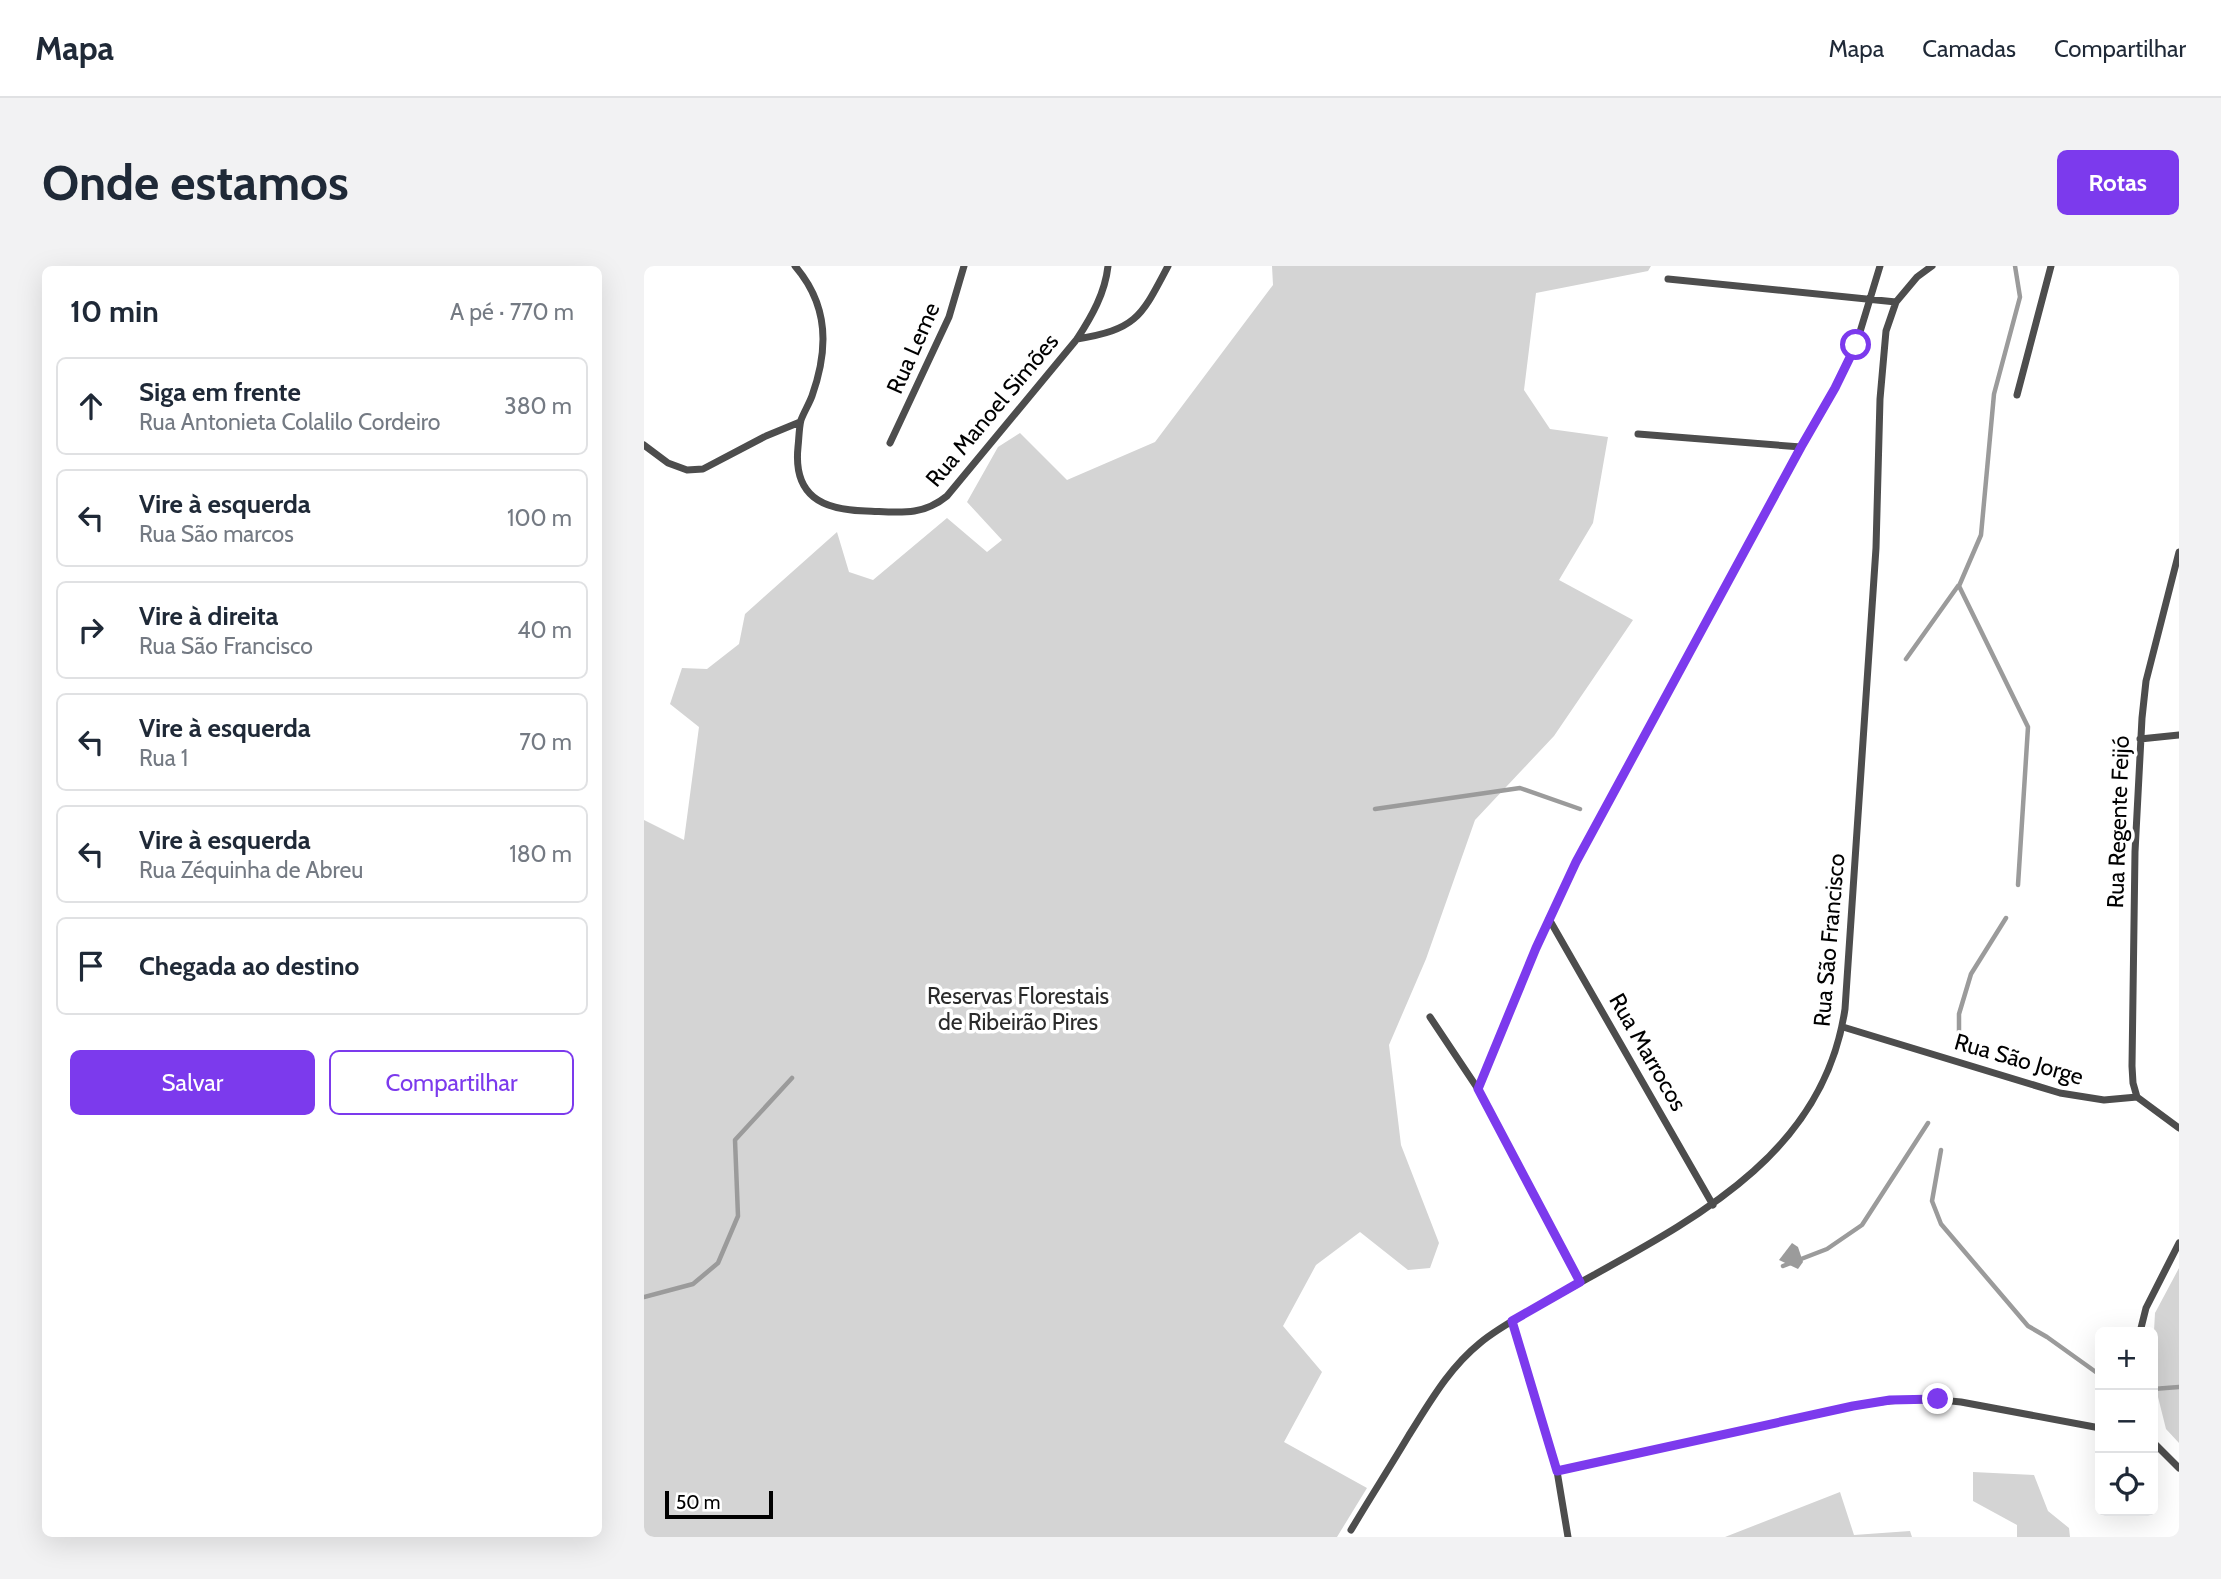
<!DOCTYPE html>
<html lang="pt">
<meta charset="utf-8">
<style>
body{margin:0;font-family:Cabin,sans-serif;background:#f2f2f3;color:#1f2937}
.controls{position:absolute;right:21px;bottom:21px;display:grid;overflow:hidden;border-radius:10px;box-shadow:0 7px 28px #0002}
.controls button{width:63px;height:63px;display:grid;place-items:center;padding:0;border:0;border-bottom:2px solid #e0e1e3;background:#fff;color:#1f2937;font:35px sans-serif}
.scale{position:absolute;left:21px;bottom:18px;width:108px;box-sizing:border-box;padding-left:7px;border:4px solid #000;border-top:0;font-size:19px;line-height:24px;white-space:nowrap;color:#000;-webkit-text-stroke:5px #fff;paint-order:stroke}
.stop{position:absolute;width:21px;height:21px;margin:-16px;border:5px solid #7c3aed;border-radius:50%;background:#fff}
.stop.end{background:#7c3aed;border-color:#fff;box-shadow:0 2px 7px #0008}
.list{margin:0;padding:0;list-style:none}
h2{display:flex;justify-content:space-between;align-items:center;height:91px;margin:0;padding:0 28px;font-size:30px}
h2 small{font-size:23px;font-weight:400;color:#747a83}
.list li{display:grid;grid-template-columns:46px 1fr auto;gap:21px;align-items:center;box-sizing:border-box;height:98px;margin:0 14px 14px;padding:0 14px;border:2px solid #e0e1e3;border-radius:10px}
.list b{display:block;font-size:26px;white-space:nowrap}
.list p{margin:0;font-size:23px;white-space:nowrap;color:#747a83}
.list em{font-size:23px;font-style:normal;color:#747a83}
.actions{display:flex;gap:14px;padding:21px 28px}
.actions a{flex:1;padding:16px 0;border:2px solid #7c3aed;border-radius:10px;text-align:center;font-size:24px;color:#7c3aed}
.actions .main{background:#7c3aed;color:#fff}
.icon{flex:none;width:38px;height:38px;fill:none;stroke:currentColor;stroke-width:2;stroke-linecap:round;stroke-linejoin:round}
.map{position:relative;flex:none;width:1535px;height:1271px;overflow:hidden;border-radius:10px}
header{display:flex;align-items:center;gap:42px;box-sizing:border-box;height:98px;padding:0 35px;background:#fff;border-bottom:2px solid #e0e1e3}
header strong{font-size:33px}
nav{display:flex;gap:38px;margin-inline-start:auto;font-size:24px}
.intro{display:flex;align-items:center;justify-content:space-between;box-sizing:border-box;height:168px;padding:0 42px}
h1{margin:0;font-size:49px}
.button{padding:18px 32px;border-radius:10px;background:#7c3aed;color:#fff;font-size:24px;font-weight:700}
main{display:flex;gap:42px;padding:0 42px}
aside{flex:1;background:#fff;border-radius:10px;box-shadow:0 7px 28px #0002}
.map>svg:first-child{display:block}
.green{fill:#d4d4d4}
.water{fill:#9b9b9b}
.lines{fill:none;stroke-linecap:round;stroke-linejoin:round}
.stream{stroke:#9b9b9b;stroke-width:4.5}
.street{stroke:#4d4d4d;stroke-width:7}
.route{stroke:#7c3aed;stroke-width:9}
.labels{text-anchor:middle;stroke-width:7;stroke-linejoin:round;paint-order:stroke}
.street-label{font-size:23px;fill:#000;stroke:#fff}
.park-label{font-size:23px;fill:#2b2b2b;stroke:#fff}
</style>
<header>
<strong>Mapa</strong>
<nav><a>Mapa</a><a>Camadas</a><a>Compartilhar</a></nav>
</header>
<div class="intro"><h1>Onde estamos</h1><a class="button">Rotas</a></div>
<main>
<aside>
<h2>10 min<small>A pé · 770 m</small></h2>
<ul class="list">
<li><svg class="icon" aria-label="ahead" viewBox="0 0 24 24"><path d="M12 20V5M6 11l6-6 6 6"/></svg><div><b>Siga em frente</b><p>Rua Antonieta Colalilo Cordeiro</p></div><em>380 m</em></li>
<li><svg class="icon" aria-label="left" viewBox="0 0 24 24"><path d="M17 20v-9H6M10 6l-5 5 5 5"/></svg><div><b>Vire à esquerda</b><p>Rua São marcos</p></div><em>100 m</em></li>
<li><svg class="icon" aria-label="right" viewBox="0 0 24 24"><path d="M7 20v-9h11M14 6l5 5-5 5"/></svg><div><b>Vire à direita</b><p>Rua São Francisco</p></div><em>40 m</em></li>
<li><svg class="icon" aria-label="left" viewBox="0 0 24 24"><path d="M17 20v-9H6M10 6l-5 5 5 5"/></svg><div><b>Vire à esquerda</b><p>Rua 1</p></div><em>70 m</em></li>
<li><svg class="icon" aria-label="left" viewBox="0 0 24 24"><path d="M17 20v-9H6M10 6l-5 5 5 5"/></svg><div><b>Vire à esquerda</b><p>Rua Zéquinha de Abreu</p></div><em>180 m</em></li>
<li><svg class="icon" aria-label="arrive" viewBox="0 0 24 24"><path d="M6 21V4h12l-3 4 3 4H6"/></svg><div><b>Chegada ao destino</b></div></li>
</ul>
<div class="actions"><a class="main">Salvar</a><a>Compartilhar</a></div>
</aside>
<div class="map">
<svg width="1535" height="1271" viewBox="0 0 1535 1271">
<rect width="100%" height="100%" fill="#fff"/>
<path class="green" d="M628,0H1007L1004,5L892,27L880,124L906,163L964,171L949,257L915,314L989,354L910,470L831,554L782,693L745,779L757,879L795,977L786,1002L764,1004L716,966L672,999L639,1060L678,1106L640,1176L723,1222L693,1271H0V554L40,574L55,461L26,438L38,402L63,403L95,378L101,348L193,266L205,306L229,314L303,252L343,286L358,274L323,236L354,181L376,167L423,214L511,176L629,19Z
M1535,1002V1177L1522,1163L1509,1111V1083L1511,1047Z
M1329,1206L1390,1209L1404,1245L1425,1262L1426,1271H1373V1259L1329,1235Z
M1196,1226L1210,1269L1266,1265L1268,1271H1081Z"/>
<path class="water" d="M1148,977L1154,981L1159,996L1154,1003L1135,994Z"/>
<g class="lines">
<path class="stream" d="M1371,0L1376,31L1350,128L1337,269L1315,320L1384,461L1374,619
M1262,393L1314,320
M731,543L876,522L936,543
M1315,780V748L1327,708L1362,652
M1297,884L1288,935L1297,958L1384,1060L1403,1071L1456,1109
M1139,1000L1183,983L1218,959L1284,857
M0,1031L49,1018L74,997L94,950L91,874L148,812
M1509,1123L1535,1121"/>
<path class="street" d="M151,0C169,21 179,45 179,73C179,91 174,113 168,130C165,138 160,146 157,154C155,162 155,172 154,181C149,230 178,244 222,245C253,246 278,251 303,230L433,73C448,50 461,27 464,0
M1024,13L1252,36
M433,73C493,63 497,51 524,0
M1373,129L1407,0
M994,168L1157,181
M246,177L305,51L320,0
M0,179L24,197L43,204L59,203L122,170L156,156
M1496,473L1535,469
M905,653L1069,939
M786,751L834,823L936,1016
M1199,761L1416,827L1460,834L1493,831L1535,862
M834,823L892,682L932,596L1157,181L1191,122L1212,79L1236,0
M1493,831L1489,817L1488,800L1491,586L1498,452L1502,415L1535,286
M868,1055L913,1205L924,1271
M1496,1066L1502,1042L1535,977
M1509,1176L1535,1202
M913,1205L1209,1140C1246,1134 1280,1131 1317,1136L1456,1162
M707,1264C726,1232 746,1201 765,1169C786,1136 805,1102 836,1077C859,1058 887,1045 912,1030C1034,961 1178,898 1201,743L1232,282L1236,133L1242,65L1252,36L1273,11L1288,0"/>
</g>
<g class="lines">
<path class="route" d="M1212,79L1191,122L1157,181L932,596L892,682L834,823L936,1016L868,1055L913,1205L1209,1140L1246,1134L1294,1133"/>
</g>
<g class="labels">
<g class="street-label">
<text transform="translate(269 82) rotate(-66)" y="8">Rua Leme</text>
<text transform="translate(348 144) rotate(-50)" y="8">Rua Manoel Simões</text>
<text transform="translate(1474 556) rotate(-88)" y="8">Rua Regente Feijó</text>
<text transform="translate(1185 674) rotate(-85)" y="8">Rua São Francisco</text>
<text transform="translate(1004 786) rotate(60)" y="8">Rua Marrocos</text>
<text transform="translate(1375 793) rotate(16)" y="8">Rua São Jorge</text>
</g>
<g class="park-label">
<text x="374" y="738">Reservas Florestais<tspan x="374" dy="26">de Ribeirão Pires</tspan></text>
</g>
</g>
</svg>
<div class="controls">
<button>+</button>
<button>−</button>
<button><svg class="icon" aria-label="locate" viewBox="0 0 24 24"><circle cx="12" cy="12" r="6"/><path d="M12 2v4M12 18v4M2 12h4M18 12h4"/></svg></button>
</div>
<div class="scale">50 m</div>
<div class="stop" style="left:1212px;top:79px"></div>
<div class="stop end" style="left:1294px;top:1133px"></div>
</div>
</main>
